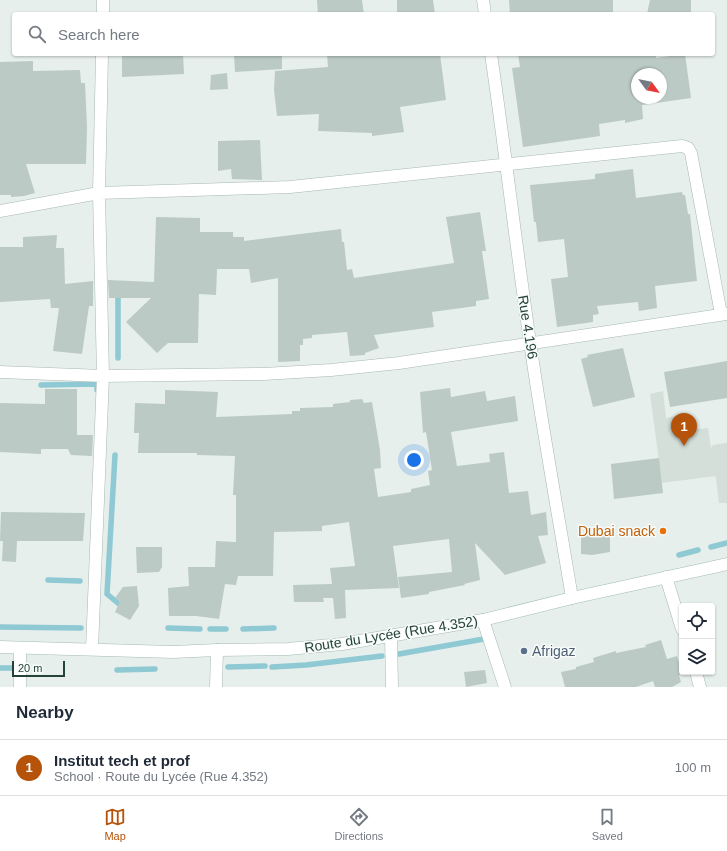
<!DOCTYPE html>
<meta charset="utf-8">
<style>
body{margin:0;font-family:Helvetica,sans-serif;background:#f6f6f7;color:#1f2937}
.controls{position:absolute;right:12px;bottom:12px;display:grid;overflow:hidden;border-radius:4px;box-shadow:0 1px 3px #0004}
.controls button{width:36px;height:36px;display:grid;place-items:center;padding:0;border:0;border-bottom:1px solid #e0e1e3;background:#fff;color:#1f2937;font:20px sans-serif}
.compass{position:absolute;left:631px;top:68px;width:36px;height:36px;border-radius:50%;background:#fff;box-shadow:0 1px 3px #0004;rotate:123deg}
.scale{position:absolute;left:12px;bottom:10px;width:53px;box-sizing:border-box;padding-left:4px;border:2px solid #24423a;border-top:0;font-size:11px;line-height:14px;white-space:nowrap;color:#24423a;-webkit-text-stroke:3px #f7fbf9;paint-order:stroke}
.you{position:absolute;left:414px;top:460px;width:14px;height:14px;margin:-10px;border:3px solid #fff;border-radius:50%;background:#1a73e8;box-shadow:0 0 0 6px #1a73e833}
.badge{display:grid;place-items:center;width:26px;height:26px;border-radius:50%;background:#b45309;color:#fff;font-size:13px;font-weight:700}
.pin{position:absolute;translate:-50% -33px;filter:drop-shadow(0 1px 2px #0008)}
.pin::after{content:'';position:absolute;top:21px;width:14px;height:12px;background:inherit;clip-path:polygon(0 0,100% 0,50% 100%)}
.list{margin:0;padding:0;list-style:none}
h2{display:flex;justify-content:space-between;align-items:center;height:52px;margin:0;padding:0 16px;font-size:17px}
h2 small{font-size:13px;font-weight:400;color:#747a83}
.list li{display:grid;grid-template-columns:26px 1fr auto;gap:12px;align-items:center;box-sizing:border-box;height:56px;padding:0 16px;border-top:1px solid #e0e1e3}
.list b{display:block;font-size:15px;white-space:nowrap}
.list p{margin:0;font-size:13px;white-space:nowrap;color:#747a83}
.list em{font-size:13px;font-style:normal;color:#747a83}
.icon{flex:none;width:22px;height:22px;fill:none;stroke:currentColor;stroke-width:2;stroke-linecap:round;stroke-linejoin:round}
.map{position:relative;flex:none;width:727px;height:687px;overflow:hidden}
.search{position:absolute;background:#fff;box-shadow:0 1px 3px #0004;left:12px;right:12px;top:12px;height:44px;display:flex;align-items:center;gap:10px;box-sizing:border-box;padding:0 14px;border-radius:4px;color:#747a83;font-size:15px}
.sheet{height:108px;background:#fff}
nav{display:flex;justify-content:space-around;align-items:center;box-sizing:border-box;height:56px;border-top:1px solid #e0e1e3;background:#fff;font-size:11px;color:#747a83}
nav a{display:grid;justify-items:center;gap:2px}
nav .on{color:#b45309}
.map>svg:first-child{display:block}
.built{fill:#d4dfda}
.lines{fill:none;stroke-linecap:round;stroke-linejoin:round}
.stream{stroke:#8ec9d4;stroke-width:5.5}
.building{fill:#bbcac4;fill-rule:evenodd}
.street-casing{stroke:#a8b8b2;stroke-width:13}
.secondary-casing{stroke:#a4bbb3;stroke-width:13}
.street{stroke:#fff;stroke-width:12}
.secondary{stroke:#fff;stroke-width:12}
.food-dot{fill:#e8710a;stroke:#f7fbf9;stroke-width:1.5}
.service-dot{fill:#5c6f8a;stroke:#f7fbf9;stroke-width:1.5}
.labels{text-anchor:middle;stroke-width:3;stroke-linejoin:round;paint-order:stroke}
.street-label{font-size:14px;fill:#24423a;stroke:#f7fbf9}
.food-label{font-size:14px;fill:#c56008;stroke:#f7fbf9;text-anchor:end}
.service-label{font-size:14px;fill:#4e5e75;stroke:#f7fbf9;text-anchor:start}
</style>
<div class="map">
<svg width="727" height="687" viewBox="0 0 727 687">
<rect width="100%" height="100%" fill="#e6efeb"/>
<path class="built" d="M663,391L666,418L680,415L681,424L680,425L681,431L708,428L711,448L713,445L727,443V503H719L716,478L715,476L662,483L650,394Z"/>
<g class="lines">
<path class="stream" d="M118,298V358
M41,385L97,384V390
M115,455L107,594L119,604
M711,547L727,543
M679,555L698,550
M48,580L80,581
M0,627L81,628
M168,628L200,629
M210,629H226
M243,629L274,628
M399,654L484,639
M228,667L265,666
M272,667L306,665L382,656
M0,668H13
M117,670L155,669"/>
</g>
<path class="building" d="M317,0H362L364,14H318Z
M397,0H433L435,14H397Z
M509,0H613V14H510Z
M650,0H691V14H647Z
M122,54H183L184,74L122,77Z
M234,54L282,55V69L235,72Z
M327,54H440L446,100L400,107L404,132L372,136V133L318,131L319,114L277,116L274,90L275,71L328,67Z
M518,54H656V58L685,54L691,98L642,105L643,119L625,123V120L599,124L600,136L523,147L512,68L520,67ZM637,74H661V98H637Z
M33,61V71L80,70L81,83H85L87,127L86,164H26L35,193L24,196L11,197V195H0V62Z
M227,73L228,89L210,90L211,75Z
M260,140L262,180L232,179L231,169L218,171V141Z
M633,169L636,198L682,192L683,195H685L688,214H690L697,281L655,286L657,308L639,311L638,302L597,306L599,314L593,315V322L557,327L551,279L568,277L564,239L538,242L536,222H534L530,185L595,179V174Z
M480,212L486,251H482L489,299L476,301V306L432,312L434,327L374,335L379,348L365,353V355L350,356L347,332L312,335V338L303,339V345H300V361L278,362V278L251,283L249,269H217L216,295L199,294L198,343H168L157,353L126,322L151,298H109L108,280L154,282L156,217L200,218V232H233V237H244V241L341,229L342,242H344L347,270L352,269L354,278L454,263L446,217Z
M57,235L56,248H64L65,284L93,281V306H89L82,354L53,351L59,308H51L50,299L0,302V247H23V237Z
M623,348L635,397L593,407L581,359L588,357L587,355Z
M727,361V398L670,407L664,372Z
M450,388L451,397L485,391L487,401L515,396L518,421L451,432L457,466L490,462L489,454L504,452L509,493L528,491L531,515L546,512L548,535L538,536L546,563L505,575L475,543L480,580L464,584L465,585L429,592V594L401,598L398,577L452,572L449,539L393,546L399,588L345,590L346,618L335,619L333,598H323L324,602H294L293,585L332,584L330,568L355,566L349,522L322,526V531L274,532L273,576H238L236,585L225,584L219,619L196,616H169L168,588L189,586L188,567H215L216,541L236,542V495H233L235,456L197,455V453H138L139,433H134L135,403L165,404V390L218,392L216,417L292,414V411H300V408L333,407V404L350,402V400L362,399L364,403L372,402L380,450L381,468L374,469L378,497L411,492V489L430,485L428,471L432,470L426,432L423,433L420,392Z
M45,389H77V435H93L92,456L71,455L68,449H41V454L0,452V403L45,404Z
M659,458L663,493L614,499L611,464Z
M1,512L85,513L83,541H17L16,562L2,561L3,541H0Z
M610,534V552L592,555L581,554V535Z
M136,547H162V567L159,572L137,573Z
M137,586L139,606L130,620L115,612L120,601L115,598L123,587Z
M661,640L667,659L677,656L682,674L679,675L681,682L672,687H655L653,681L636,687H565L561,672L576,669V667L594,662L593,658L616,651V653L646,647L645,645Z
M485,670L487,683L466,687L464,672Z"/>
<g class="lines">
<defs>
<path id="street" d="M483,0L485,14
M103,14V0
M491,54C505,150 516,246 530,342C542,427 558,513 572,598
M0,211L99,193L290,187L682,146L688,148L691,153L721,314
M0,372L103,376L264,374L331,370L399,363L727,314
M666,577L682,629
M483,620L505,687
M391,636L392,687
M92,649L103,376L99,193L102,54
M696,672L700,687
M20,687V648
M216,687L217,650"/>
<path id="secondary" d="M0,647L173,652L217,650L288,649L342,644L483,620L572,598L727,564"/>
</defs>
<use href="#street" class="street-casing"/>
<use href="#secondary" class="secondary-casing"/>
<use href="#street" class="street"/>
<use href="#secondary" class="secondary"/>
</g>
<circle class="food-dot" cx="663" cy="531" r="4"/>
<circle class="service-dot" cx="524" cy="651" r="4"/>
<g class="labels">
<g class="street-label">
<text transform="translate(528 327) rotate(81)" y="5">Rue 4.196</text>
<text transform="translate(391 634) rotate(-9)" y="5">Route du Lycée (Rue 4.352)</text>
</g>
<g class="food-label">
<text x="655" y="536">Dubai snack</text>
</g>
<g class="service-label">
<text x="532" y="656">Afrigaz</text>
</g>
</g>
</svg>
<div class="controls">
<button><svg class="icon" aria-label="locate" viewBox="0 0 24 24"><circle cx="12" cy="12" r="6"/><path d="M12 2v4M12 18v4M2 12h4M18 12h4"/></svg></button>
<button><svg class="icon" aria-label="layers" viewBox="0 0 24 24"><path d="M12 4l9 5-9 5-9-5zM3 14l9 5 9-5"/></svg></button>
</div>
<svg class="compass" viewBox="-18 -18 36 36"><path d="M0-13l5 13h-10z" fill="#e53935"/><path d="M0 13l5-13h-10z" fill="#747a83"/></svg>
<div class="scale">20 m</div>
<div class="you"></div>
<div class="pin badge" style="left:684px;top:446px">1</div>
<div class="search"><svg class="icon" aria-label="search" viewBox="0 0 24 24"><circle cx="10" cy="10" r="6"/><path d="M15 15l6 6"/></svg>Search here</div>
</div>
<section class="sheet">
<h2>Nearby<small></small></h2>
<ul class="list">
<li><span class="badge">1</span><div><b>Institut tech et prof</b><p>School · Route du Lycée (Rue 4.352)</p></div><em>100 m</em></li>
</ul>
</section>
<nav>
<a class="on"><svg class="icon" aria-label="map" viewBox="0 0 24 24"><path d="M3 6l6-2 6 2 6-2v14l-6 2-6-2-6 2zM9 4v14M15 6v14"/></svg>Map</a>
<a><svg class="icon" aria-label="directions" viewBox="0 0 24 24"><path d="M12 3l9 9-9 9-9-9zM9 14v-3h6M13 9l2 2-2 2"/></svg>Directions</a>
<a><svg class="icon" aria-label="saved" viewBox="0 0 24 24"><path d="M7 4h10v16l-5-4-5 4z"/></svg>Saved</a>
</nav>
